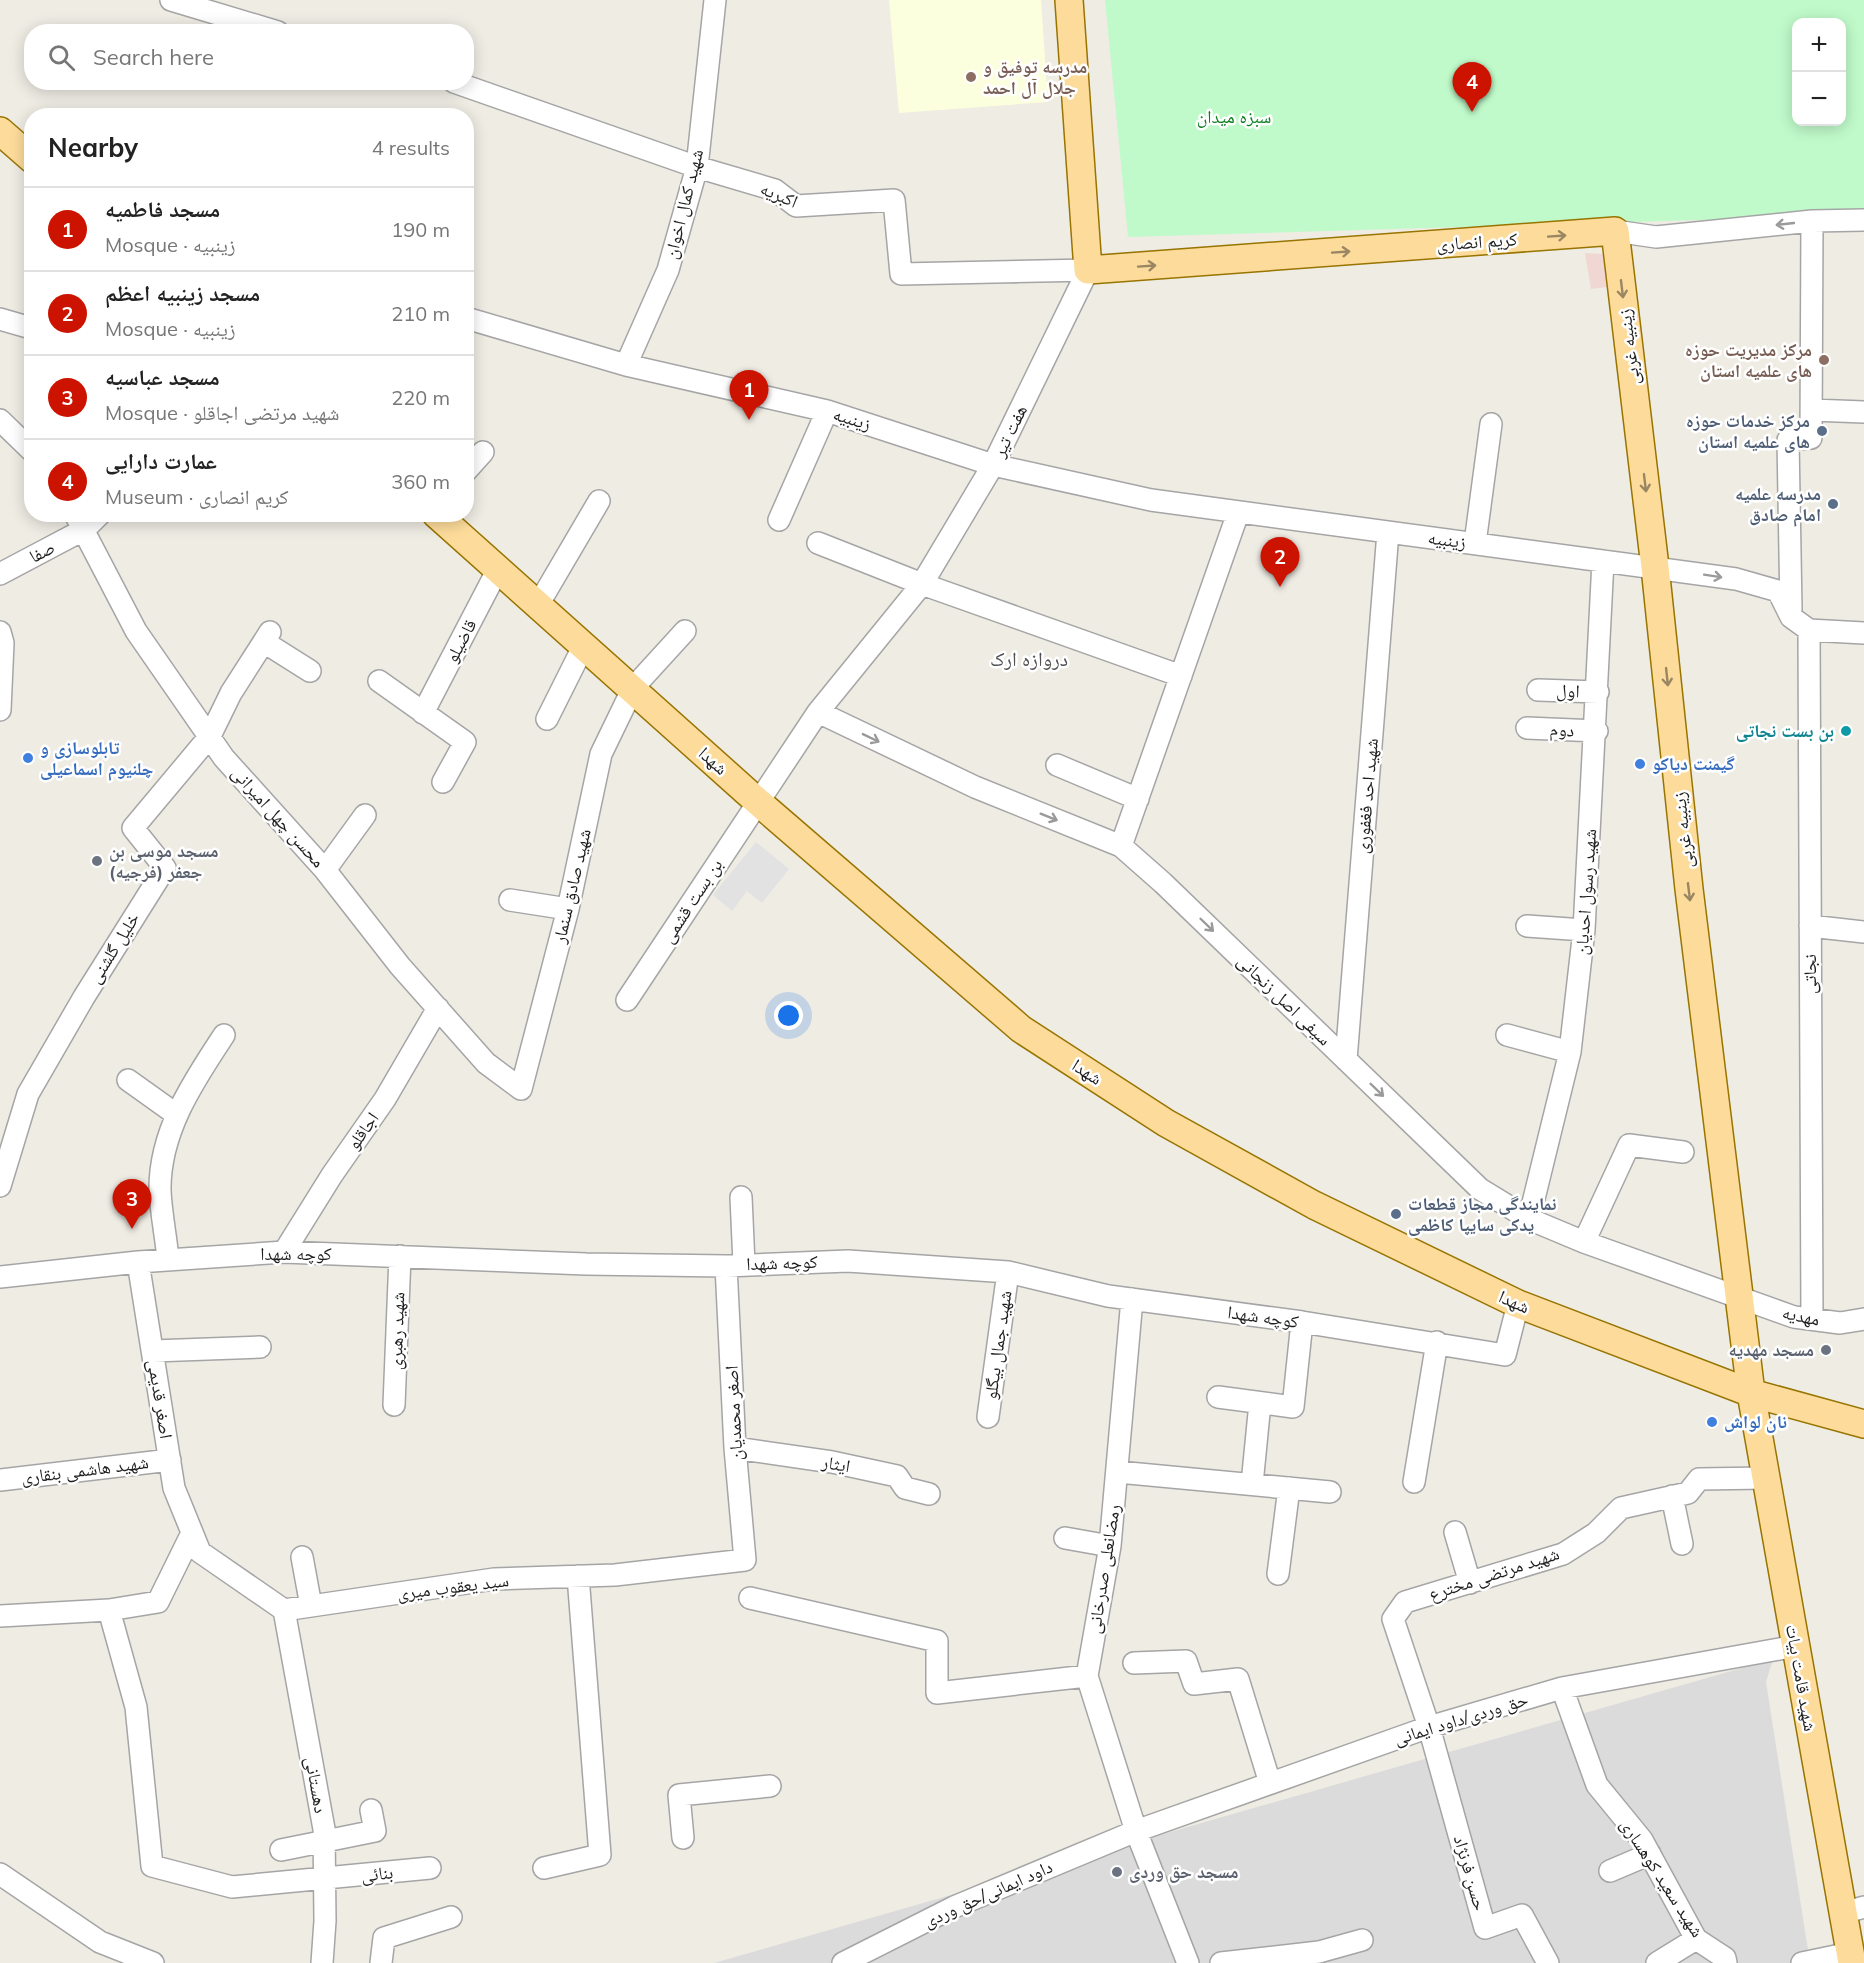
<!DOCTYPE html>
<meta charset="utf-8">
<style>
body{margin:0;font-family:Mulish,"Noto Naskh Arabic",sans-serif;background:#f2f2f2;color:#222}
.controls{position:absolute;right:18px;top:18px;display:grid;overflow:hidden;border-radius:12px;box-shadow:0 3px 15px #0003}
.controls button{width:54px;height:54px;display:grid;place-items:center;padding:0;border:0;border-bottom:2px solid #e0e0e0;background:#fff;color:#222;font:30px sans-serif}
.you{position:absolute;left:789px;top:1016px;width:21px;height:21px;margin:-15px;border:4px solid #fff;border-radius:50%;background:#1a73e8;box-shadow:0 0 0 9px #1a73e833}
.badge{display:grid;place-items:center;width:39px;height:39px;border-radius:50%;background:#cc1300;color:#fff;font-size:20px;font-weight:700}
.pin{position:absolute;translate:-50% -50px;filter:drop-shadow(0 2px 3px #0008)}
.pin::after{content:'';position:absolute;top:32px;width:21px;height:18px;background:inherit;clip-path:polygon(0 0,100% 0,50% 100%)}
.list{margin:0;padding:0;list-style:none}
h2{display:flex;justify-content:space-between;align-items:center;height:78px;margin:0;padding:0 24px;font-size:26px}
h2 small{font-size:20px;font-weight:400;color:#767676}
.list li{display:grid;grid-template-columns:39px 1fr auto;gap:18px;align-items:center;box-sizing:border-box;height:84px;padding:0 24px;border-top:2px solid #e0e0e0}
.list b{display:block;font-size:22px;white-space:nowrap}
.list p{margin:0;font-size:20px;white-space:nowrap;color:#767676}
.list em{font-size:20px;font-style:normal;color:#767676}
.icon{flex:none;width:33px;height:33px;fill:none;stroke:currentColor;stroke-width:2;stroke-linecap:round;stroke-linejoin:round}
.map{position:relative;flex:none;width:1864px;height:1963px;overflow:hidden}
.search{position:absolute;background:#fff;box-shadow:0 3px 15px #0003;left:24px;top:24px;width:450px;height:66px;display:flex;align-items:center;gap:15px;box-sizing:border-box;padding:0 21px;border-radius:24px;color:#767676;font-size:22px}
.panel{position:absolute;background:#fff;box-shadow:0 3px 15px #0003;left:24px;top:108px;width:450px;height:414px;border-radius:24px}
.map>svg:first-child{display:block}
.residential{fill:#dcdbdb}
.commercial{fill:#f0d7d3}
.education{fill:#fcffdd}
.park{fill:#c0faca;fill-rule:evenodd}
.parking{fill:#e2e2e2}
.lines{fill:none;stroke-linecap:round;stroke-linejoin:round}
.minor-casing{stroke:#a5a5a5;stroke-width:24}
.major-casing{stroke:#987400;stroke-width:30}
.minor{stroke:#fff;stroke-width:21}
.major{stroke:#fddc9b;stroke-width:27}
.oneway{stroke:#9a9a9a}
.oneway2{stroke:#998663}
.education-dot{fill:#8d6e63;stroke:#fff;stroke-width:2}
.service-dot{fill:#5c6f8a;stroke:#fff;stroke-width:2}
.culture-dot{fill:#0f9aa8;stroke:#fff;stroke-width:2}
.shop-dot{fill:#3f7fe0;stroke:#fff;stroke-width:2}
.worship-dot{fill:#6b7280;stroke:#fff;stroke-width:2}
.labels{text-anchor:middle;stroke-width:5;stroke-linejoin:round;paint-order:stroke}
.education-label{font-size:18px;font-weight:bold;fill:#785e54;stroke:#fff;text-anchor:start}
.park-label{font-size:18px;fill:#0a7e1e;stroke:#fff}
.street-label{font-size:18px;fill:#1e1e1e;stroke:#fff}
.service-label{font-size:18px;font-weight:bold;fill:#4e5e75;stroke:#fff;text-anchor:end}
.culture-label{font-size:18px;font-weight:bold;fill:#0d838f;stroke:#fff;text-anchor:end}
.shop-label{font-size:18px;font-weight:bold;fill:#366cbe;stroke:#fff;text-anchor:start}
.worship-label{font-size:18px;font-weight:bold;fill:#5b616d;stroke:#fff;text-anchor:start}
.neighbourhood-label{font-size:20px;fill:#515151;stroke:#fff}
</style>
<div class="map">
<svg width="1864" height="1963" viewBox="0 0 1864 1963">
<rect width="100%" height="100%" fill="#efece4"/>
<path class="residential" d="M1773,1659L1766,1682L1810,1963H714Z"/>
<path class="commercial" d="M1585,253L1603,254L1607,287L1591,289Z"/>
<path class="education" d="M889,0H1041L1048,102L899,113Z"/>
<path class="park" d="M1105,0H1864V215L1128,237ZM1796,22H1842V122H1796Z"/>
<path class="parking" d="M756,842L789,869L762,903L747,891L732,911L713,895Z"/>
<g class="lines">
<defs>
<path id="minor" d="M171,0L278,32
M454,82L697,167L775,190L796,206L894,200L901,274L1088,270L993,465L922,584L818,712L627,1000
M1615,231L1656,237L1812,221L1864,220
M466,318L626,365L827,411L993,465L1151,500L1736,579L1778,591L1791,617L1809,630L1864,633
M0,319L31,328
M626,365L668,270L697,167L715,0
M1812,410L1864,412
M0,420L32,451
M466,471L483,452
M75,514L136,631L224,758L325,870L400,966L486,1063L521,1089L568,909L601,754L633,688L685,631
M779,520L827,411
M818,543L922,584L1181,676
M1475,543L1491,424
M0,574L85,529L100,514
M538,605L599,501
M1791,610L1788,440L1811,438L1812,221
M1809,630L1812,1319
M0,632L3,643L0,710
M264,642L310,671
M379,681L465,742L443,782
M1538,690L1598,692
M818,712L975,787L1121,846L1163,883L1480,1189L1529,1219L1584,1242L1794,1317L1840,1323L1864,1319
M423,713L498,569
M547,719L584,645
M1527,728L1597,731
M1057,765L1138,799
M1121,846L1238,513
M325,870L365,815
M510,900L568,909
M1527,926L1584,930
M1810,926L1864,932
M1507,1035L1570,1052
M1346,1060L1388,532
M128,1080L177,1115
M0,1186L28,1094L84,997L165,868L133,828L210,736L231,693L270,632
M741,1197L744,1264
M1529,1219L1570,1052L1584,930L1603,561
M1584,1242L1629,1145L1683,1152
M284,1252L332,1175L385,1099L438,1008
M168,1259C166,1237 161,1213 160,1191C159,1132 193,1082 224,1035
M138,1262L174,1488L200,1552L284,1610L494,1579L615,1575L745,1560L735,1448L726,1266
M0,1277L138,1262L284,1252L586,1264L726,1266L848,1261L1008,1272L1108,1296L1302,1322L1505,1355L1518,1304
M1132,1299L1110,1546L1087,1676L1136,1831L1188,1963
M153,1351L260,1347
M1218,1397L1293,1407L1302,1322
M394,1405L400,1256
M988,1417L1008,1272
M735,1448L832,1462L897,1476L905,1488L929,1494
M1118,1472L1330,1492
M0,1480L170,1460
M1414,1482L1437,1342
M1252,1484L1260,1403
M1672,1496L1682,1544
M1455,1532L1470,1583
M1065,1538L1110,1546
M302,1557L311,1606
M1278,1574L1289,1488
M750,1598L937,1641V1693L1087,1676
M109,1610L136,1707L152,1866L232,1887L430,1868
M284,1610L324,1829L325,1921L322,1963
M0,1616L109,1610L158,1602L192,1533
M1134,1663L1186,1661L1194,1684L1238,1679L1270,1783
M1562,1688L1597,1785L1642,1840L1696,1939L1725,1958L1726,1963
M683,1838L679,1795L770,1786
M281,1850L375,1831L371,1810
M544,1868L600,1855L578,1576
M1610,1871L1650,1854
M0,1874L100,1942L153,1963
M1843,1913L1864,1907
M381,1963L384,1938L451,1917
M843,1963L954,1907L1136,1831L1429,1727L1562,1688L1796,1646
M1221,1963L1319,1952L1362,1940
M1548,1963L1522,1915L1485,1928L1429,1727L1393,1619L1405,1602L1563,1554L1596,1533L1621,1508L1688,1493L1699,1479L1766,1478
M1657,1963L1696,1939
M1802,1963L1850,1953"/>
<path id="major" d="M1069,0L1088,270L1615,231L1655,567L1689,889L1751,1393L1852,1963
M0,131L32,159
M436,514L757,801L1021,1029L1166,1123L1314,1205L1518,1304L1751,1393L1864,1424"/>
</defs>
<use href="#minor" class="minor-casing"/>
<use href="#major" class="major-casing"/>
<use href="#minor" class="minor"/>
<use href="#major" class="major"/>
</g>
<defs><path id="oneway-shaft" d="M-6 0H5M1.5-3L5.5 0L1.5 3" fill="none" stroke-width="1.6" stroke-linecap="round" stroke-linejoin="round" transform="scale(1.5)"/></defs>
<g class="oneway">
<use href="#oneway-shaft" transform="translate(1785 224) rotate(174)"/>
<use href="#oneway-shaft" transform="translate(1713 576) rotate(9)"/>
<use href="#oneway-shaft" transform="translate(871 738) rotate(26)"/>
<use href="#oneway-shaft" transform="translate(1049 817) rotate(22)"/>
<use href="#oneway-shaft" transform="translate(1207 925) rotate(44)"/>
<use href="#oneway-shaft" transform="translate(1377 1090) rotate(44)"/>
</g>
<g class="oneway2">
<use href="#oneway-shaft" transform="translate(1557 236) rotate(-4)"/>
<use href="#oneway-shaft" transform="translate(1341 252) rotate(-4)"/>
<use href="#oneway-shaft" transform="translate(1147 266) rotate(-4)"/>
<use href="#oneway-shaft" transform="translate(1622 289) rotate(83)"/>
<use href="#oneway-shaft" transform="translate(1645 483) rotate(83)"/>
<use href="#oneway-shaft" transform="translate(1667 677) rotate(84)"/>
<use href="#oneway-shaft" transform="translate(1689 892) rotate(83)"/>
</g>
<g class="education-dot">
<circle cx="971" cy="77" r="6"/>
<circle cx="1824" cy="360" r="6"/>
</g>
<g class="service-dot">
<circle cx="1822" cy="431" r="6"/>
<circle cx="1833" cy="504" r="6"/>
<circle cx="1396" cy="1214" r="6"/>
</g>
<circle class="culture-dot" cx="1846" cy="731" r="6"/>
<g class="shop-dot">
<circle cx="28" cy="758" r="6"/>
<circle cx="1640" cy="764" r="6"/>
<circle cx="1712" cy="1422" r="6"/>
</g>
<g class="worship-dot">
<circle cx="97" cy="861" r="6"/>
<circle cx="1826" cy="1350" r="6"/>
<circle cx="1117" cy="1872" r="6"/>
</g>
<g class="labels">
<g class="education-label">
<text x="983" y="73">مدرسه توفیق و<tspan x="983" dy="21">جلال آل احمد</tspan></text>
<text x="1812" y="356" text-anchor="end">مرکز مدیریت حوزه<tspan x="1812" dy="21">های علمیه استان</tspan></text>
</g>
<g class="park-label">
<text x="1234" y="123">سبزه میدان</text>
</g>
<g class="street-label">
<text transform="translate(779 195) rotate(23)" y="6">اکبریه</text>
<text transform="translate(684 204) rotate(-76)" y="6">شهید کمال اخوان</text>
<text transform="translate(1477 242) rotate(-4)" y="6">کریم انصاری</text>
<text transform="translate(1629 347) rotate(-97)" y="6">زینبیه غربی</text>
<text transform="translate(852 419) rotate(17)" y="6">زینبیه</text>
<text transform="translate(1010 431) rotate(-64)" y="6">هفت تیر</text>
<text transform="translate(1447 540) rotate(7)" y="6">زینبیه</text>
<text transform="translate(42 552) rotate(-28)" y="6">صفا</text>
<text transform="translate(461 641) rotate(-62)" y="6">قاضیلو</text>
<text transform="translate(1568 691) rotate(2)" y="6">اول</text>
<text transform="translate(1562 730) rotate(3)" y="6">دوم</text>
<text transform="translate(713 761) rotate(42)" y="6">شهدا</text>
<text transform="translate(1367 796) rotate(-85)" y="6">شهید احد فغفوری</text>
<text transform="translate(278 817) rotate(48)" y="6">محسن چهل امیرانی</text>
<text transform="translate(1683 830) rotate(-96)" y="6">زینبیه غربی</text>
<text transform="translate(572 886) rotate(-77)" y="6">شهید صادق سنمار</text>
<text transform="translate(1586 892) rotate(-86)" y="6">شهید رسول احدیان</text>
<text transform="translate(692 901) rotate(-57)" y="6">بن بست قشمی</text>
<text transform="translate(114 948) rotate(-58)" y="6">خلیل گلشنی</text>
<text transform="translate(1810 974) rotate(-90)" y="6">نجاتی</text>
<text transform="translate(1284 1000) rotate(44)" y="6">سیفی اصل زنجانی</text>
<text transform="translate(1087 1072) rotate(33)" y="6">شهدا</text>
<text transform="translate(363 1131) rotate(-55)" y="6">اجاقلو</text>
<text x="296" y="1260">کوچه شهدا</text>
<text transform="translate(782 1263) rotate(-2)" y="6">کوچه شهدا</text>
<text transform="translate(1514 1302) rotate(24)" y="6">شهدا</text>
<text transform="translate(1801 1316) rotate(12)" y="6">مهدیه</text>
<text transform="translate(1263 1317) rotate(8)" y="6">کوچه شهدا</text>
<text transform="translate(397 1331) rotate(-88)" y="6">شهید رهبری</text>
<text transform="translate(998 1345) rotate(-82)" y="6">شهید جمال بیگلو</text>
<text transform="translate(160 1399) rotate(81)" y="6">اصغر قدیمی</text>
<text transform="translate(734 1413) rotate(-93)" y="6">اصغر محمدیان</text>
<text transform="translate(836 1464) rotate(10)" y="6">ایثار</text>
<text transform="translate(85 1470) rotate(-7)" y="6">شهید هاشمی بنقاری</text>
<text transform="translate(1104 1569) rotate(-81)" y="6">رمضانعلی صدرخانی</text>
<text transform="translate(1494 1574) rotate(-18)" y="6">شهید مرتضی مخترع</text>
<text transform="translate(453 1587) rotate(-7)" y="6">سید یعقوب میری</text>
<text transform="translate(1801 1678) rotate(80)" y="6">شهید قامت بیات</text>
<text transform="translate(1461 1719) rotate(-17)" y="6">حق وردی/داود ایمانی</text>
<text transform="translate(316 1785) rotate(80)" y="6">دهستانی</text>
<text transform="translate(1470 1873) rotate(74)" y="6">حسن فرنژاد</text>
<text transform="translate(377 1874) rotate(-6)" y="6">بنائی</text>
<text transform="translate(1662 1878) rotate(57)" y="6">شهید سعید کوهساری</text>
<text transform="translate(988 1894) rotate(-24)" y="6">داود ایمانی/حق وردی</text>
</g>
<g class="service-label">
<text x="1810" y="427">مرکز خدمات حوزه<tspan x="1810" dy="21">های علمیه استان</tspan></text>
<text x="1821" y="500">مدرسه علمیه<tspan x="1821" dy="21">امام صادق</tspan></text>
<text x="1408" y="1210" text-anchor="start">نمایندگی مجاز قطعات<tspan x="1408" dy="21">یدکی سایپا کاظمی</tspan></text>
</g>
<g class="culture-label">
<text x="1834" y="737">بن بست نجاتی</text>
</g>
<g class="shop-label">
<text x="40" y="754">تابلوسازی و<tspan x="40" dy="21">چلنیوم اسماعیلی</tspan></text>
<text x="1652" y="770">گیمنت دیاکو</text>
<text x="1724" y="1428">نان لواش</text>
</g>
<g class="worship-label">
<text x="109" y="857">مسجد موسی بن<tspan x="109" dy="21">جعفر (فرجیه)</tspan></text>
<text x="1814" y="1356" text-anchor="end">مسجد مهدیه</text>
<text x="1129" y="1878">مسجد حق وردی</text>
</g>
<g class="neighbourhood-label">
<text x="1029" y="666">دروازه ارک</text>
</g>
</g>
</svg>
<div class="controls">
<button>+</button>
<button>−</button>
</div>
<div class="you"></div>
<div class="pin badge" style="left:749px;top:420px">1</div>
<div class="pin badge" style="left:1280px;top:587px">2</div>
<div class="pin badge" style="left:132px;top:1229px">3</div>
<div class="pin badge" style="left:1472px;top:112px">4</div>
<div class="search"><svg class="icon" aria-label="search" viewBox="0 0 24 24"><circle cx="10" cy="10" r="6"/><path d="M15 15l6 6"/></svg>Search here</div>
<section class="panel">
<h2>Nearby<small>4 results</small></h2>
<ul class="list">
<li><span class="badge">1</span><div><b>مسجد فاطمیه</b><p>Mosque · زینبیه</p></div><em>190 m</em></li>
<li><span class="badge">2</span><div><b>مسجد زینبیه اعظم</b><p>Mosque · زینبیه</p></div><em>210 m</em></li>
<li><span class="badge">3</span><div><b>مسجد عباسیه</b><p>Mosque · شهید مرتضی اجاقلو</p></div><em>220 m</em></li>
<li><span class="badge">4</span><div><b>عمارت دارایی</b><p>Museum · کریم انصاری</p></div><em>360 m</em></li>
</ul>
</section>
</div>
